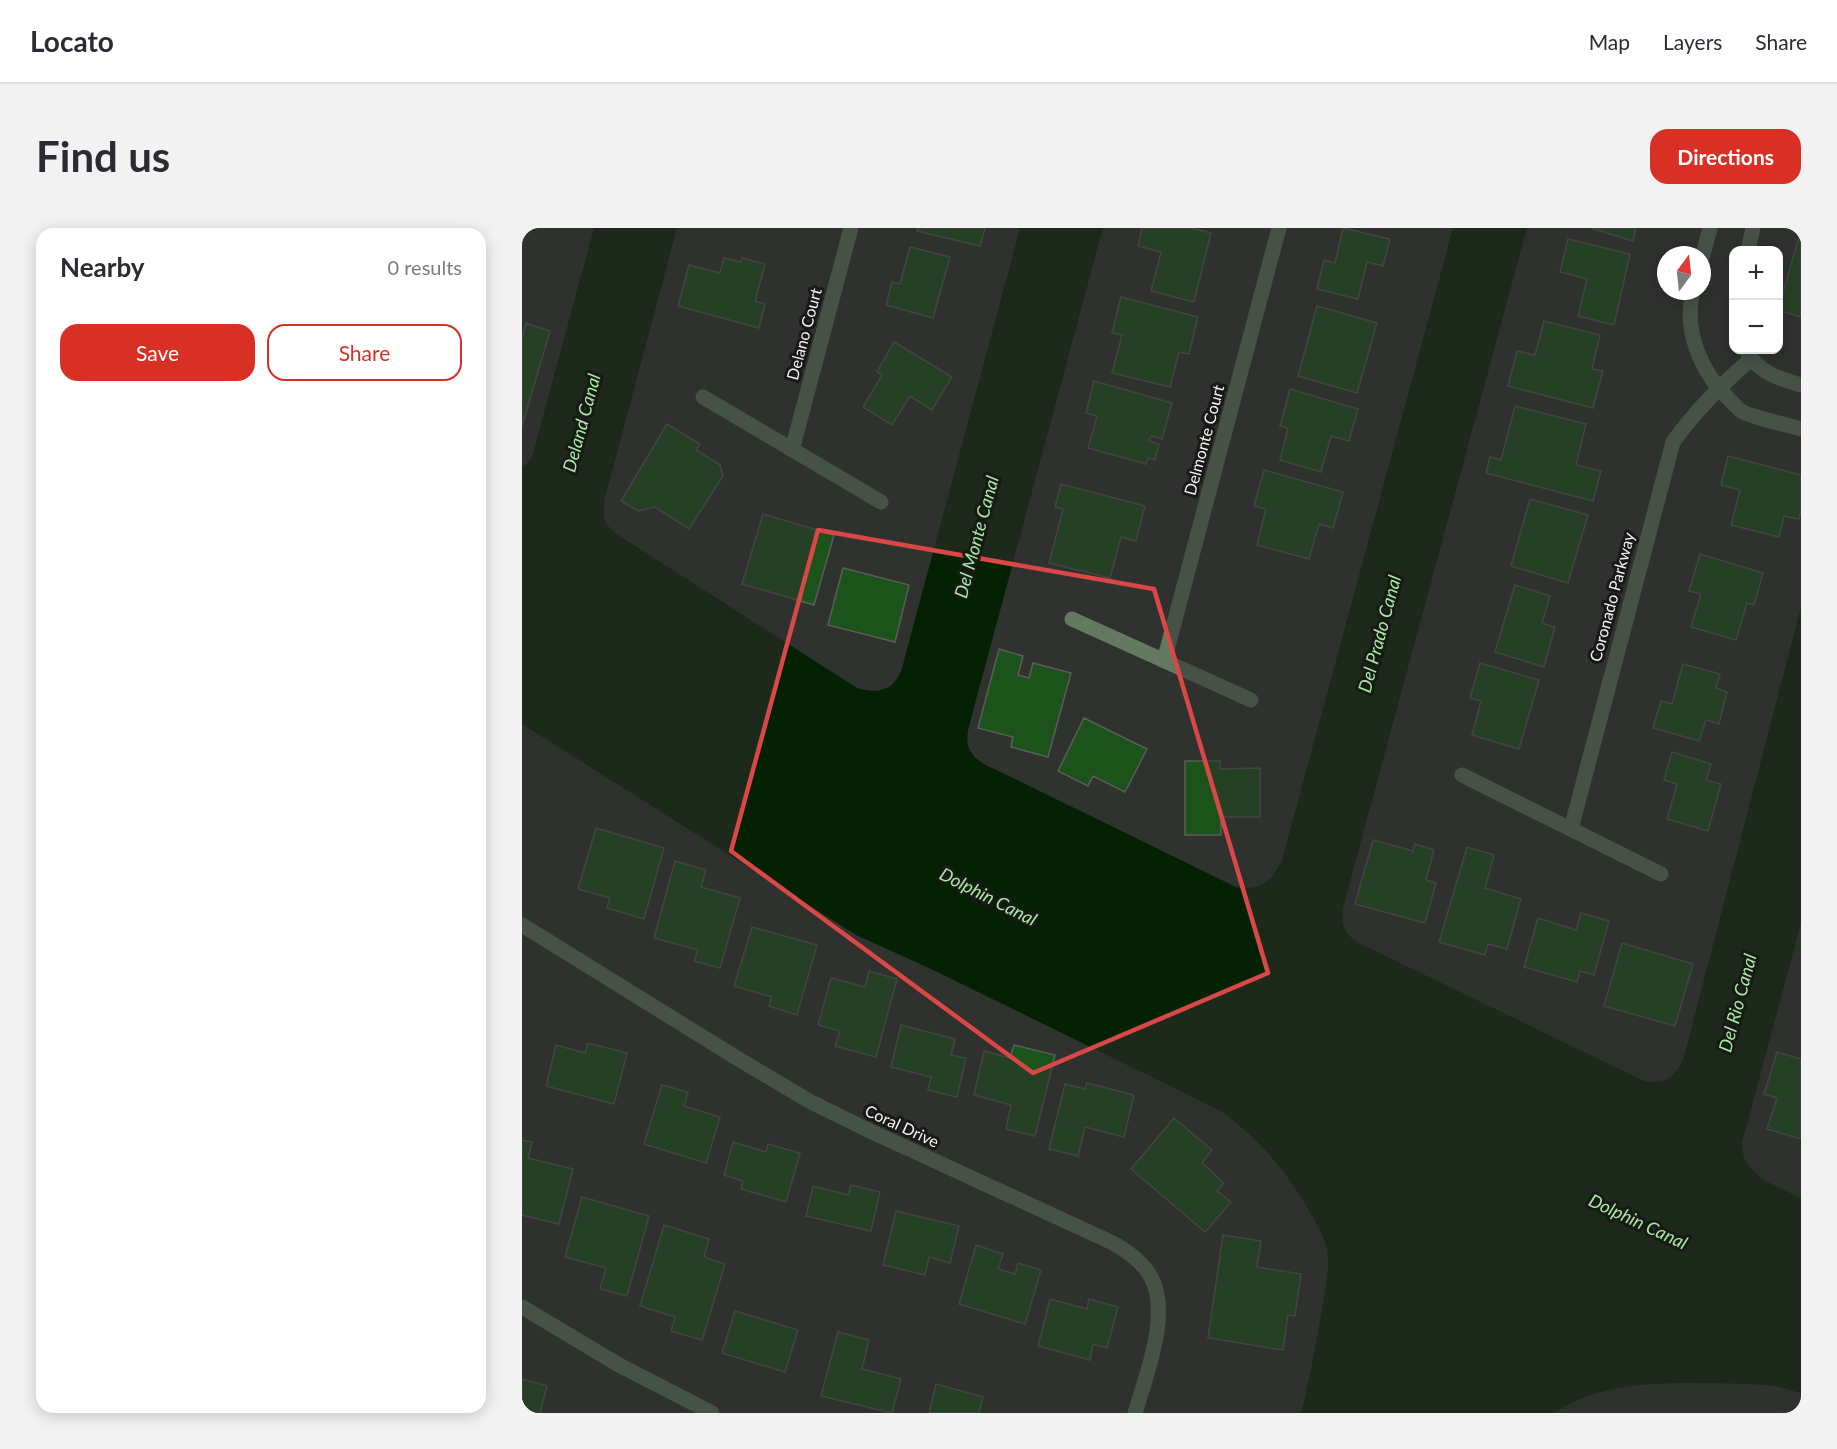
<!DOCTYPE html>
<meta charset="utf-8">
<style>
body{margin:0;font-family:Lato,sans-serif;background:#f2f2f3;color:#2b2b33}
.controls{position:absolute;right:18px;top:18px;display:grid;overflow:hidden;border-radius:12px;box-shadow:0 3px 15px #0003}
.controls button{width:54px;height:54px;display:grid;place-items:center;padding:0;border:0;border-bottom:2px solid #e1e1e2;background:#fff;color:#2b2b33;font:30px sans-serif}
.compass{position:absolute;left:1135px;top:18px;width:54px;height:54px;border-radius:50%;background:#fff;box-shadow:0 3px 15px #0003;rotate:15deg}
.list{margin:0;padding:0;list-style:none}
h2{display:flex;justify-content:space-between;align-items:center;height:78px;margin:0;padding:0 24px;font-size:26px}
h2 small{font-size:20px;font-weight:400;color:#7c7c81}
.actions{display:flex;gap:12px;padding:18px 24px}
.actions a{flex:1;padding:14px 0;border:2px solid #d93025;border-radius:18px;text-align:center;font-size:21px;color:#d93025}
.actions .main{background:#d93025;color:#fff}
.map{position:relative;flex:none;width:1279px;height:1185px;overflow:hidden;border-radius:18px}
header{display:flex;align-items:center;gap:36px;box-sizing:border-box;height:84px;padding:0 30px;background:#fff;border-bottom:2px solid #e1e1e2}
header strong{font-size:28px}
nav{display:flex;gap:33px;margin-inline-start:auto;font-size:21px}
.intro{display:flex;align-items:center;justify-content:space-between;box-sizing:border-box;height:144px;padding:0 36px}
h1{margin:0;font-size:42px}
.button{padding:15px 27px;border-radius:18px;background:#d93025;color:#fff;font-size:21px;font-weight:700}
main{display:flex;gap:36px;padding:0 36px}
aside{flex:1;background:#fff;border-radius:18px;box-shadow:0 3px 15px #0003}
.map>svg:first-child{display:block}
.water{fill:#052104}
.building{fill:#1c531a;stroke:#5b5d5b;stroke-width:1.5}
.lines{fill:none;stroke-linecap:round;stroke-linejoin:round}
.minor{stroke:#637a61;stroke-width:15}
.tertiary{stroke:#637a61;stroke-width:15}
.marked{fill:none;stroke:#da4747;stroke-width:4.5;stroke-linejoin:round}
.labels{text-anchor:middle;stroke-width:6;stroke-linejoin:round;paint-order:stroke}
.street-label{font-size:16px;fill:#f4f5f4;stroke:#191918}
.water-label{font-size:18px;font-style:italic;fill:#a2ee9c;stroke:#191918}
</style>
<header>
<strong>Locato</strong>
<nav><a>Map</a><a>Layers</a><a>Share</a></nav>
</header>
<div class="intro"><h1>Find us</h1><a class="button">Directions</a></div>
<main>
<aside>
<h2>Nearby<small>0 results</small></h2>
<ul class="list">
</ul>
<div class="actions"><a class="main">Save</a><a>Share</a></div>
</aside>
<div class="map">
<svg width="1279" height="1185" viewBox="0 0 1279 1185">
<rect width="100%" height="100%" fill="#303230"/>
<path class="water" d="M72,0H155L83,270C80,285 81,295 93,305L335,460C357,466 372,463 380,440L498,0H581L447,498C443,516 446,526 462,536L714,659C737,664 751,652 760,632L931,0H1005L821,680C819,698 821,705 837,715L1120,852C1142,858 1151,851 1161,832L1279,379V695L1220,915C1219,948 1255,958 1279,970V1165C1270,1163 1261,1159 1252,1158C1228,1155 1203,1156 1179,1155C1129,1155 1075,1156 1032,1185H779C788,1150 794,1116 800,1081C803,1061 808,1042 805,1022C803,1009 796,999 790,988C767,946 736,909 697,882L407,740L334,707L0,496V240L9,231L11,225Z"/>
<path class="building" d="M396,0H463L458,18L395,3Z
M620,0H669L689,5L672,74L629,63L639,24L616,18Z
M821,0L868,11L861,38L845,34L836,71L795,61L802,32L813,35Z
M1069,0H1114L1111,13Z
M1046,11L1108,26L1092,97L1056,88L1065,51L1038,44Z
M1276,12L1279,13V89L1256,82Z
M388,19L428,29L411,90L364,77L370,54L378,56Z
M202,30L219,34L220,30L243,36L233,73L243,76L237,100L156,78L167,37L198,45Z
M599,69L676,89L667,126L657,124L648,159L590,145L600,107L590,105Z
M795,78L855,95L835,165L776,148Z
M1022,93L1078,107L1070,141L1081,143L1071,180L986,158L995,123L1013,127Z
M4,95L28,103L0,198V110Z
M372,114L430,149L410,182L388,168L370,197L341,179L360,147L355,144Z
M572,153L650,175L640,211L629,208L627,213L637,216L633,232L626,230L624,236L566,220L575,188L564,185Z
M768,161L836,181L827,213L809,208L799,244L758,232L766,200L758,198Z
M993,178L1064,196L1054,237L1079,243L1071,273L964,245L968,229L979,232Z
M145,196L178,216L174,222L198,237L201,248L167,301L133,279L116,283L99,273Z
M1206,228L1279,247V283L1277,291L1262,288L1257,309L1209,297L1218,262L1199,257Z
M742,242L821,264L811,300L797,296L787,331L735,317L744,281L732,278Z
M539,256L623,278L614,313L599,309L588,350L527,335L541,281L533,279Z
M1008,271L1066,287L1046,355L989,338Z
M241,286L312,307L292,377L220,356Z
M1178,326L1241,345L1232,377L1225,375L1214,412L1169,399L1179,366L1167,363Z
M321,340L387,357L373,414L306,397Z
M993,357L1028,368L1020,395L1033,399L1022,439L973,424Z
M477,421L501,428L496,447L507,450L511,435L549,445L526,529L489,519L491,509L456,500Z
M958,435L1017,452L997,521L950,507L959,473L948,470Z
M1161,436L1198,446L1194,460L1205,464L1197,496L1184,492L1177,513L1131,500L1139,473L1150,476Z
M562,490L625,521L603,564L571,548L566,558L536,543Z
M1150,524L1189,536L1184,552L1199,556L1186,603L1145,591L1155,556L1142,552Z
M663,533H698V541L738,540V589H699V607H663Z
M74,600L142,620L122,691L85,680L88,670L56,661Z
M851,612L891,623L893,616L912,622L904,652L914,655L903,695L833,676Z
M945,619L972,627L963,660L999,671L985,721L966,716L963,727L917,714Z
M153,633L184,642L179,659L218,670L198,740L172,733L176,722L132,710Z
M1059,685L1087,693L1072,747L1058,743L1055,754L1002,739L1016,690L1054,702Z
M230,699L295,717L275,787L247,778L250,769L212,758Z
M1100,715L1171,736L1153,798L1082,778Z
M347,743L375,751L354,829L313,818L318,803L296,797L309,750L343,759Z
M379,797L433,811L429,827L444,830L435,869L406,862L409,849L369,839Z
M66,815L105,825L92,876L24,858L34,817L63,825Z
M492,817L533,827L513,908L484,901L489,877L452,867L462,823L488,830Z
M1255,824L1279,831V911L1245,901L1255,870L1242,866Z
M565,855L612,867L602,909L563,899L556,928L527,921L543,856L563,861Z
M140,857L166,864L162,878L198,889L184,935L122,916Z
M652,890L690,922L680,935L702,955L695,963L709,974L683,1004L609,941Z
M0,912L10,914L6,930L51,941L37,996L0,987Z
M211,914L244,924L246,916L278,925L264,974L219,961L221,953L202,947Z
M329,957L358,964L349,1003L284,988L291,958L326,967Z
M60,969L127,988L105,1068L78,1061L84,1040L43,1029Z
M374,983L437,998L428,1035L407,1029L403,1047L361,1037Z
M142,997L187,1011L182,1029L203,1036L180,1112L149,1103L153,1089L118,1078Z
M701,1007L739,1013L735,1039L779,1046L773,1088L766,1087L761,1122L686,1110Z
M454,1017L481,1026L476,1041L493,1046L496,1035L519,1042L503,1096L437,1076Z
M528,1071L565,1081L567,1071L596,1079L585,1120L571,1116L568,1132L516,1118Z
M213,1083L276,1102L263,1144L200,1125Z
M316,1104L347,1112L340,1141L379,1151L370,1185L299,1168Z
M0,1151L25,1158L18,1185H0Z
M414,1156L461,1169L457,1185H407Z"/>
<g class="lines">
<path class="minor" d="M181,169L359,274
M270,222L329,0
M550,391L729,472
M642,433L757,0
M940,547L1139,646
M1049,601L1151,214C1174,182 1199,157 1229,131
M0,697L218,832L289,874L348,903L591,1015C605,1023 621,1034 629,1049C649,1086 624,1147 613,1185
M0,1079L97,1137L190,1185"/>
<path class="tertiary" d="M1226,22L1231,0
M1180,30L1188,0
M1171,63C1161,102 1179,145 1208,172C1212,176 1216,181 1221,184C1235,191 1263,196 1279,201
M1224,122C1237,145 1255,150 1279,157"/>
</g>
<path d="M0 0H1279V1185H0ZM296,302L632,361L746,745L511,845L209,623Z" fill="#303230" fill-opacity=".55" fill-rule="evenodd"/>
<path class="marked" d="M296,302L632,361L746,745L511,845L209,623Z"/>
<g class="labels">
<g class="street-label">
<text transform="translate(282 106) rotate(-75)" y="6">Delano Court</text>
<text transform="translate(682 212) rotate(-75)" y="6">Delmonte Court</text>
<text transform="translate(1090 369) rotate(-75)" y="6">Coronado Parkway</text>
<text transform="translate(380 898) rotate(25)" y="6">Coral Drive</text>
</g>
<g class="water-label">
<text transform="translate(60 195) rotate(-75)" y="6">Deland Canal</text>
<text transform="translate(455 309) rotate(-75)" y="6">Del Monte Canal</text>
<text transform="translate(858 406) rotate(-75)" y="6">Del Prado Canal</text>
<text transform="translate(466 669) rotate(27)" y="6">Dolphin Canal</text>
<text transform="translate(1216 775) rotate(-75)" y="6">Del Rio Canal</text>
<text transform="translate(1116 994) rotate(25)" y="6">Dolphin Canal</text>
</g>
</g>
</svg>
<div class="controls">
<button>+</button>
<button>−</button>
</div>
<svg class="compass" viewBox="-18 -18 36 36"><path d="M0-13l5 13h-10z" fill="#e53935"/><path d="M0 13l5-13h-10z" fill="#7c7c81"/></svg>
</div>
</main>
